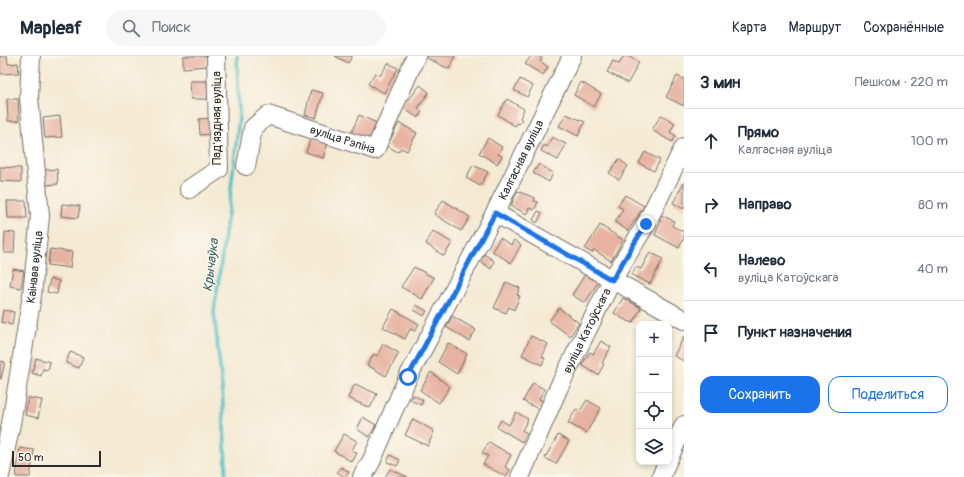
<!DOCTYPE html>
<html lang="ru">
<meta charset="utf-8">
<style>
body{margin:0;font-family:Pangolin,sans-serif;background:#f6f6f7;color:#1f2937}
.controls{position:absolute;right:12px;bottom:12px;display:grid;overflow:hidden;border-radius:8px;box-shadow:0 2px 6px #0003}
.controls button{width:36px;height:36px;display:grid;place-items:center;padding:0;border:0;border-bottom:1px solid #e0e1e3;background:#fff;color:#1f2937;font:20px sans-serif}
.scale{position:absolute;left:12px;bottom:10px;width:89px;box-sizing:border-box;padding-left:4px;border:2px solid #2b2b2b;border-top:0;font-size:11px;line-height:14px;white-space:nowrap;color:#2b2b2b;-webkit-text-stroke:3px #fbf7ec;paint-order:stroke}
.stop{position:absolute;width:12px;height:12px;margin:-9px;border:3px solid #1a73e8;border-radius:50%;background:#fff}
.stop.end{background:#1a73e8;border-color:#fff;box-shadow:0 1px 4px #0008}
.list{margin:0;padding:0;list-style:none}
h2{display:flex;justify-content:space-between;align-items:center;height:52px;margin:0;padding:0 16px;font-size:17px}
h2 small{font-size:13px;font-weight:400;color:#747a83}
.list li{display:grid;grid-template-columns:26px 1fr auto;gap:12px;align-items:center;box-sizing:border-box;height:64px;padding:0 16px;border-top:1px solid #e0e1e3}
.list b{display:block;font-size:15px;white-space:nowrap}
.list p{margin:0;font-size:13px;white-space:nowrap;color:#747a83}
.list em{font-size:13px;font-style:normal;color:#747a83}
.actions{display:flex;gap:8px;padding:12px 16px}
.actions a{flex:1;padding:9px 0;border:1px solid #1a73e8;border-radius:12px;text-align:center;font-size:14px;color:#1a73e8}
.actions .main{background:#1a73e8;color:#fff}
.icon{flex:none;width:22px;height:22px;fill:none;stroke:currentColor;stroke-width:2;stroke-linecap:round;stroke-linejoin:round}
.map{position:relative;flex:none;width:684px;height:421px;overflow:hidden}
header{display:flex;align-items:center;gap:24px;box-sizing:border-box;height:56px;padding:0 20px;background:#fff;border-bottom:1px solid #e0e1e3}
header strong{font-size:19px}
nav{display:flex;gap:22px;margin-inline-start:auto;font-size:14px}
.search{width:280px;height:36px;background:#f6f6f7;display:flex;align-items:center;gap:10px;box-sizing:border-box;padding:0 14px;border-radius:22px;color:#747a83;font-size:15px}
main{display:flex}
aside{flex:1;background:#fff}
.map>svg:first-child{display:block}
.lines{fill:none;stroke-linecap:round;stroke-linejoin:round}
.stream{stroke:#52c0c7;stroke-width:3.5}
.building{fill:#e7b2a1}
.minor-casing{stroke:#716e66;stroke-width:20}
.minor{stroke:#fff;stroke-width:18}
.route{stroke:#1a73e8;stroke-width:5}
.labels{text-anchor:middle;stroke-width:3;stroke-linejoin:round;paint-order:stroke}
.street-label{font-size:12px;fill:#2b2b2b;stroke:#fbf7ec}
.water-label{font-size:13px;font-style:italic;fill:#395f62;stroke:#fbf7ec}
</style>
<header>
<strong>Mapleaf</strong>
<div class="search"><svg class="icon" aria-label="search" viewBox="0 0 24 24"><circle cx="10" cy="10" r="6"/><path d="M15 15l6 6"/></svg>Поиск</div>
<nav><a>Карта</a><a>Маршрут</a><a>Сохранённые</a></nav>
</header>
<main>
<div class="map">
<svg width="684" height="421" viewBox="0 0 684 421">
<rect width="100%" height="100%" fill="#fbf7ec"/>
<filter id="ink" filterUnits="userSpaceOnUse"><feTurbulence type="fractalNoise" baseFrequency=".025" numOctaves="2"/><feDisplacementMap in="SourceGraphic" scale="8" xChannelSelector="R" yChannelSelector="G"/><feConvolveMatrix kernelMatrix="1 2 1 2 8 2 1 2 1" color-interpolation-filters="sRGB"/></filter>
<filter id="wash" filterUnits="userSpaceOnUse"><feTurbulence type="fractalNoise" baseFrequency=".012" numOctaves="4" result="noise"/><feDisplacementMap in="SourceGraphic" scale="16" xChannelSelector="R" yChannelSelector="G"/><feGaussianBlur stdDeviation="0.9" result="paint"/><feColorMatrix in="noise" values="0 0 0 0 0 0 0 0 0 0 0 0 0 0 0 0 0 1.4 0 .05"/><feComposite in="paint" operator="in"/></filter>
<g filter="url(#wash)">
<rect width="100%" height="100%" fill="#f4ead3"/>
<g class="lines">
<path class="stream" d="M225,421L226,410L222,331L214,256L230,142L239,61L237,0"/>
</g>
<g id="blocks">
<path class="building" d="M0,0H7L8,8L18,7L19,17L0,18Z
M183,0H207V10L183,12Z
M335,0H352L348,7Z
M428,0H455L449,13L427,2Z
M531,0H538L542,2L540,5L548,11L543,19L525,8Z
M624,0H627L639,6L628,27L607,16L613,5L619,8Z
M388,7L398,12L384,37L368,28L375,17L380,20Z
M677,20L684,23V50L666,41Z
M520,23L533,30L527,41L514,34Z
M190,25H207L208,43H191Z
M581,26L601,38L594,51L574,39Z
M420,29L429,36L418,52L422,55L418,62L400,50L406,42L409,44Z
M311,34L323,37L316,62L305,59Z
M7,43H18L19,65H8Z
M507,43L524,53L520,62L522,64L519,68L517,67L515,70L498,59Z
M566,58L585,66L578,80L559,70Z
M359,59L377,67L368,87L350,80Z
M661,59L675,67L670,76L676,80L672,86L652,74Z
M60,60L62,81L45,82L43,62Z
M214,62L215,78L200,79L199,63Z
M399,67L417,77L407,95L401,92L398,96L387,90Z
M311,81L328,87L323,102L306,96Z
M552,81L566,88L558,104L541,95L544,89L547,91Z
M488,82L502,91L498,98L502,100L497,108L479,97Z
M645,96L660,104L654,115L639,107Z
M619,103L628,110L619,124L609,117Z
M539,108L553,117L549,126L533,117Z
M473,109L488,116L480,130L466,122Z
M0,111L21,112V126L0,125Z
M57,113L58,128L45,129L44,114Z
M684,126V153L673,147Z
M517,135L535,142L534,145L538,146L534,154L529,152L527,158L511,150Z
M625,139L644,150L628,175L615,166L623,153L618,150Z
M443,144L470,161L461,175L434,158Z
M7,145H26L27,162H8Z
M62,148L80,150L78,162L61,160Z
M538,155L542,157L537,167L533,164Z
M661,159L674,165L672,170L684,176V182L679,192L655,179L661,165L659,163Z
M600,169L623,184L611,205L594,194L592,197L585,193Z
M433,175L452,187L444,200L426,188Z
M5,176L15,177L14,197H4Z
M500,182L511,189L514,184L521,189L511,207L492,195Z
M50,193L72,196L70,212L48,209Z
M650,196L663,203L650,228L632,219L636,211L641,213Z
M484,198L494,205L491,213L480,205Z
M414,211L434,222L422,243L401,231Z
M13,213L24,215L21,232L10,230Z
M587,215L600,223L585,247L572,239Z
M50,223L59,225L57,238L47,236Z
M506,226L520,232L517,239L520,240L514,254L509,251L506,257L494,252Z
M623,242L641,252L633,267L623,263L614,257Z
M416,249L427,255L424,260L414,254Z
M559,252L579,267L570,280L549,265Z
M393,253L419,268L415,275L410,273L405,283L383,271Z
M3,254L14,256L12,269L1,266Z
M452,260L476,274L469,285L446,271Z
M531,280L548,288L542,301L545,302L542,309L522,299Z
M684,280V305L674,300Z
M601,285L611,291L602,307L604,308L598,319L582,309L590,296L593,298Z
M448,287L467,298L457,318L438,306Z
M383,288L399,297L386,320L367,309L374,298L377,300Z
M70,296L83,301L79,312L66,307Z
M36,302L50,306L48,314L43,313L41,320L32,317Z
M0,305L5,306L1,323H0Z
M431,316L450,331L439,347L420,334Z
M533,327L544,333L539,343L544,346L540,354L523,345Z
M355,328L377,338L370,352L348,342Z
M413,339L423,344L421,349L410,344Z
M28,342L42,344L38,362L25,359Z
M587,344L601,352L586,377L568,367L576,353L580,355Z
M516,356L528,363L522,374L527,377L522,386L497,371L501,364L509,369Z
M363,361L376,369L369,381L357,373Z
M413,363L434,375L428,390L405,379Z
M344,378L357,385L352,394L357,397L352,406L334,395Z
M558,379L569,385L556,408L545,402Z
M489,386L511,399L505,411L510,414L506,421L483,408L488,400L482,397Z
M20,392L34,394L30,421H16Z
M390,399L400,404L397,410L387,406Z
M341,411L349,416L345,421L337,416Z
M390,413L408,421H385Z"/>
</g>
</g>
<g filter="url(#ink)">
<use href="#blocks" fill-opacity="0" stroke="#716e66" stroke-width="1"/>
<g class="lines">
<defs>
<g id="minor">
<path id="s1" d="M246,110L253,72L268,59L375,94L416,0"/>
<path d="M189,133L219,113L216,0"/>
<path d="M495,157L684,264"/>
<path d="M669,402L684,369"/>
<path id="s2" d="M0,420L11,368L32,239L40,160L29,41L31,0"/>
<path id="s3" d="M362,421L371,406L408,321L495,157L572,0"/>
<path id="s4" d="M520,421L558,333L612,224L646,168L684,91"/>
<path d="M661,421L667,406"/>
</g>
</defs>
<use href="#minor" class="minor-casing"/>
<use href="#minor" class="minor"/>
</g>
</g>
<g class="lines" filter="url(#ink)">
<path class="route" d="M408,321L495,157L612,224L646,168"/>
</g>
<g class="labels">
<g class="street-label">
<text transform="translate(217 62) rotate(-90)" y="4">Падʼяздная вуліца</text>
<text dy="4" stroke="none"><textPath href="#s1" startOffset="137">вуліца Рэпіна</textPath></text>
<text dy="4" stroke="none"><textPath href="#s3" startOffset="355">Калгасная вуліца</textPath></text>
<text dy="4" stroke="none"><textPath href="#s2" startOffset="212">Каінава вуліца</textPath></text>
<text dy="4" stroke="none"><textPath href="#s4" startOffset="161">вуліца Катоўскага</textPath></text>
</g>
<g class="water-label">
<text transform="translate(210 209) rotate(-83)" y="5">Крычаўка</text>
</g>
</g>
</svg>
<div class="controls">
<button>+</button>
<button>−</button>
<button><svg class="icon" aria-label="locate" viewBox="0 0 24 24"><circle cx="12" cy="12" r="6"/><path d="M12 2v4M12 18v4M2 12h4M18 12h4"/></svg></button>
<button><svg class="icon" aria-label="layers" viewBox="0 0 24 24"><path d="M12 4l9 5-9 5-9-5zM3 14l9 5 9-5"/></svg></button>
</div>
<div class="scale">50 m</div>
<div class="stop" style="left:408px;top:321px"></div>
<div class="stop end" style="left:646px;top:168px"></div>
</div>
<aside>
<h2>3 мин<small>Пешком · 220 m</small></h2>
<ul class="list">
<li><svg class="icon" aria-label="ahead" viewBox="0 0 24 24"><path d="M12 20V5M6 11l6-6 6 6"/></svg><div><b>Прямо</b><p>Калгасная вуліца</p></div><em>100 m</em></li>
<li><svg class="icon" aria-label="right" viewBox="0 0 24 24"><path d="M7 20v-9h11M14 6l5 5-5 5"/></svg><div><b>Направо</b></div><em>80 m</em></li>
<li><svg class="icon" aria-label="left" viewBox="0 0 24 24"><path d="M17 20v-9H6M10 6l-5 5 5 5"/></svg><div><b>Налево</b><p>вуліца Катоўскага</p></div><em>40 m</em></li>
<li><svg class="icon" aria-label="arrive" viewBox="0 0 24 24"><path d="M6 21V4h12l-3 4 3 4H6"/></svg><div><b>Пункт назначения</b></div></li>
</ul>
<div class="actions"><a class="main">Сохранить</a><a>Поделиться</a></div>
</aside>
</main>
